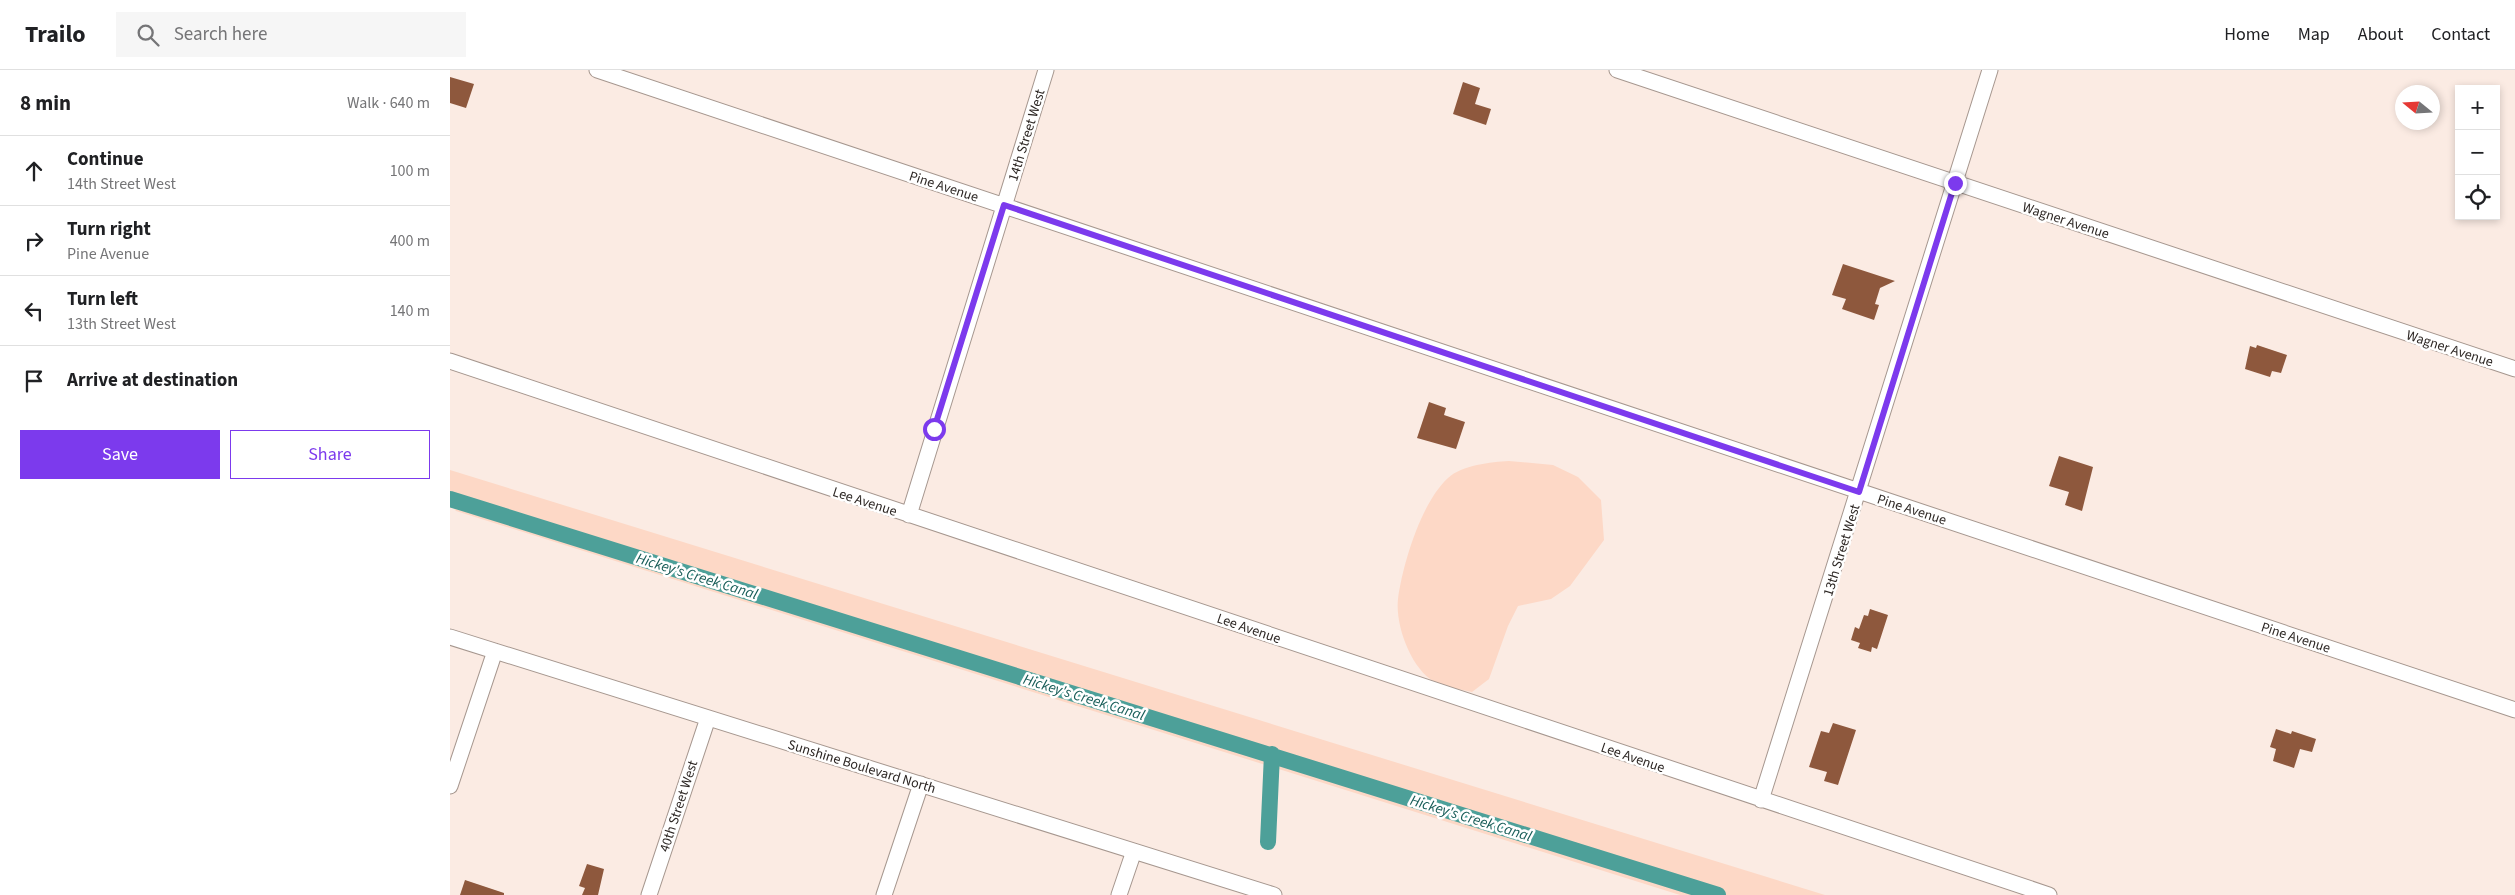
<!DOCTYPE html>
<meta charset="utf-8">
<style>
body{margin:0;font-family:"Source Sans 3",sans-serif;background:#f6f6f6;color:#202124}
.controls{position:absolute;right:15px;top:15px;display:grid;overflow:hidden;border-radius:0px;box-shadow:0 2px 8px #0003}
.controls button{width:45px;height:45px;display:grid;place-items:center;padding:0;border:0;border-bottom:1px solid #e0e0e0;background:#fff;color:#202124;font:25px sans-serif}
.compass{position:absolute;left:1945px;top:15px;width:45px;height:45px;border-radius:50%;background:#fff;box-shadow:0 2px 8px #0003;rotate:288deg}
.stop{position:absolute;width:15px;height:15px;margin:-11px;border:4px solid #7c3aed;border-radius:50%;background:#fff}
.stop.end{background:#7c3aed;border-color:#fff;box-shadow:0 1px 5px #0008}
.list{margin:0;padding:0;list-style:none}
h2{display:flex;justify-content:space-between;align-items:center;height:65px;margin:0;padding:0 20px;font-size:21px}
h2 small{font-size:16px;font-weight:400;color:#757577}
.list li{display:grid;grid-template-columns:32px 1fr auto;gap:15px;align-items:center;box-sizing:border-box;height:70px;padding:0 20px;border-top:1px solid #e0e0e0}
.list b{display:block;font-size:19px;white-space:nowrap}
.list p{margin:0;font-size:16px;white-space:nowrap;color:#757577}
.list em{font-size:16px;font-style:normal;color:#757577}
.actions{display:flex;gap:10px;padding:15px 20px}
.actions a{flex:1;padding:11px 0;border:1px solid #7c3aed;border-radius:0px;text-align:center;font-size:18px;color:#7c3aed}
.actions .main{background:#7c3aed;color:#fff}
.icon{flex:none;width:28px;height:28px;fill:none;stroke:currentColor;stroke-width:2;stroke-linecap:round;stroke-linejoin:round}
.map{position:relative;flex:none;width:2065px;height:825px;overflow:hidden}
header{display:flex;align-items:center;gap:30px;box-sizing:border-box;height:70px;padding:0 25px;background:#fff;border-bottom:1px solid #e0e0e0}
header strong{font-size:24px}
nav{display:flex;gap:28px;margin-inline-start:auto;font-size:18px}
.search{width:350px;height:45px;background:#f6f6f6;display:flex;align-items:center;gap:12px;box-sizing:border-box;padding:0 18px;border-radius:0px;color:#757577;font-size:19px}
main{display:flex}
aside{flex:1;background:#fff}
.map>svg:first-child{display:block}
.green{fill:#fdd8c6}
.lines{fill:none;stroke-linecap:round;stroke-linejoin:round}
.canal{stroke:#4da099;stroke-width:16}
.building{fill:#8e583d}
.minor-casing{stroke:#a6978f;stroke-width:17}
.minor{stroke:#fff;stroke-width:15}
.route{stroke:#7c3aed;stroke-width:6}
.labels{text-anchor:middle;stroke-width:5;stroke-linejoin:round;paint-order:stroke}
.street-label{font-size:14px;fill:#2d2724;stroke:#fff}
.water-label{font-size:15px;font-style:italic;fill:#175c57;stroke:#fff}
</style>
<header>
<strong>Trailo</strong>
<div class="search"><svg class="icon" aria-label="search" viewBox="0 0 24 24"><circle cx="10" cy="10" r="6"/><path d="M15 15l6 6"/></svg>Search here</div>
<nav><a>Home</a><a>Map</a><a>About</a><a>Contact</a></nav>
</header>
<main>
<aside>
<h2>8 min<small>Walk · 640 m</small></h2>
<ul class="list">
<li><svg class="icon" aria-label="ahead" viewBox="0 0 24 24"><path d="M12 20V5M6 11l6-6 6 6"/></svg><div><b>Continue</b><p>14th Street West</p></div><em>100 m</em></li>
<li><svg class="icon" aria-label="right" viewBox="0 0 24 24"><path d="M7 20v-9h11M14 6l5 5-5 5"/></svg><div><b>Turn right</b><p>Pine Avenue</p></div><em>400 m</em></li>
<li><svg class="icon" aria-label="left" viewBox="0 0 24 24"><path d="M17 20v-9H6M10 6l-5 5 5 5"/></svg><div><b>Turn left</b><p>13th Street West</p></div><em>140 m</em></li>
<li><svg class="icon" aria-label="arrive" viewBox="0 0 24 24"><path d="M6 21V4h12l-3 4 3 4H6"/></svg><div><b>Arrive at destination</b></div></li>
</ul>
<div class="actions"><a class="main">Save</a><a>Share</a></div>
</aside>
<div class="map">
<svg width="2065" height="825" viewBox="0 0 2065 825">
<rect width="100%" height="100%" fill="#fbebe3"/>
<path class="green" d="M1059,391L1103,395L1128,407L1151,430L1154,470L1120,516L1101,529L1068,536L1058,556L1039,609L1022,622C1010,619 995,618 985,612C961,599 945,555 948,529C953,493 971,433 998,408C1012,395 1041,392 1059,391Z
M0,400L1375,825H1230L6,441L0,434Z"/>
<g class="lines">
<path class="canal" d="M0,429L1268,825
M818,772L822,684"/>
</g>
<path class="building" d="M0,7L24,14L16,38L0,33Z
M1013,12L1030,18L1025,34L1041,39L1036,55L1003,44Z
M1393,194L1445,211L1430,218L1425,234L1429,235L1424,250L1392,239L1396,229L1382,225Z
M1807,275L1837,285L1831,303L1822,301L1820,307L1795,299L1800,276L1806,278Z
M979,332L996,338L994,345L1015,352L1006,379L967,368Z
M1609,386L1643,397L1632,441L1615,435L1619,422L1599,416Z
M1420,539L1438,545L1427,579L1422,577L1421,582L1408,578L1410,573L1401,570L1405,557L1409,559L1414,545L1418,546Z
M1383,653L1406,660L1388,715L1374,711L1377,702L1359,697L1371,661L1379,663Z
M1826,659L1841,664L1842,661L1866,669L1862,682L1850,679L1844,698L1823,691L1826,679L1820,677Z
M137,794L154,799L148,825H132L135,818L129,816Z
M15,810L54,823V825H10Z"/>
<g class="lines">
<defs>
<path id="minor" d="M147,0L2065,640
M1167,0L2065,299
M0,291L1599,825
M459,445L596,0
M0,567L824,825
M0,716L45,581
M1311,730L1540,0
M199,825L258,648
M434,825L471,714
M669,825L684,781"/>
</defs>
<use href="#minor" class="minor-casing"/>
<use href="#minor" class="minor"/>
</g>
<g class="lines">
<path class="route" d="M484,359L554,135L1409,422L1505,113"/>
</g>
<g class="labels">
<g class="street-label">
<text transform="translate(576 65) rotate(-73)" y="5">14th Street West</text>
<text transform="translate(494 116) rotate(18)" y="5">Pine Avenue</text>
<text transform="translate(1616 150) rotate(18)" y="5">Wagner Avenue</text>
<text transform="translate(2000 278) rotate(18)" y="5">Wagner Avenue</text>
<text transform="translate(415 431) rotate(18)" y="5">Lee Avenue</text>
<text transform="translate(1462 439) rotate(18)" y="5">Pine Avenue</text>
<text transform="translate(1391 480) rotate(-73)" y="5">13th Street West</text>
<text transform="translate(799 558) rotate(19)" y="5">Lee Avenue</text>
<text transform="translate(1846 567) rotate(18)" y="5">Pine Avenue</text>
<text transform="translate(1183 687) rotate(19)" y="5">Lee Avenue</text>
<text transform="translate(412 696) rotate(17)" y="5">Sunshine Boulevard North</text>
<text transform="translate(228 736) rotate(-72)" y="5">40th Street West</text>
</g>
<g class="water-label">
<text transform="translate(247 506) rotate(17)" y="5">Hickey's Creek Canal</text>
<text transform="translate(634 627) rotate(17)" y="5">Hickey's Creek Canal</text>
<text transform="translate(1021 748) rotate(17)" y="5">Hickey's Creek Canal</text>
</g>
</g>
</svg>
<div class="controls">
<button>+</button>
<button>−</button>
<button><svg class="icon" aria-label="locate" viewBox="0 0 24 24"><circle cx="12" cy="12" r="6"/><path d="M12 2v4M12 18v4M2 12h4M18 12h4"/></svg></button>
</div>
<svg class="compass" viewBox="-18 -18 36 36"><path d="M0-13l5 13h-10z" fill="#e53935"/><path d="M0 13l5-13h-10z" fill="#757577"/></svg>
<div class="stop" style="left:484px;top:359px"></div>
<div class="stop end" style="left:1505px;top:113px"></div>
</div>
</main>
